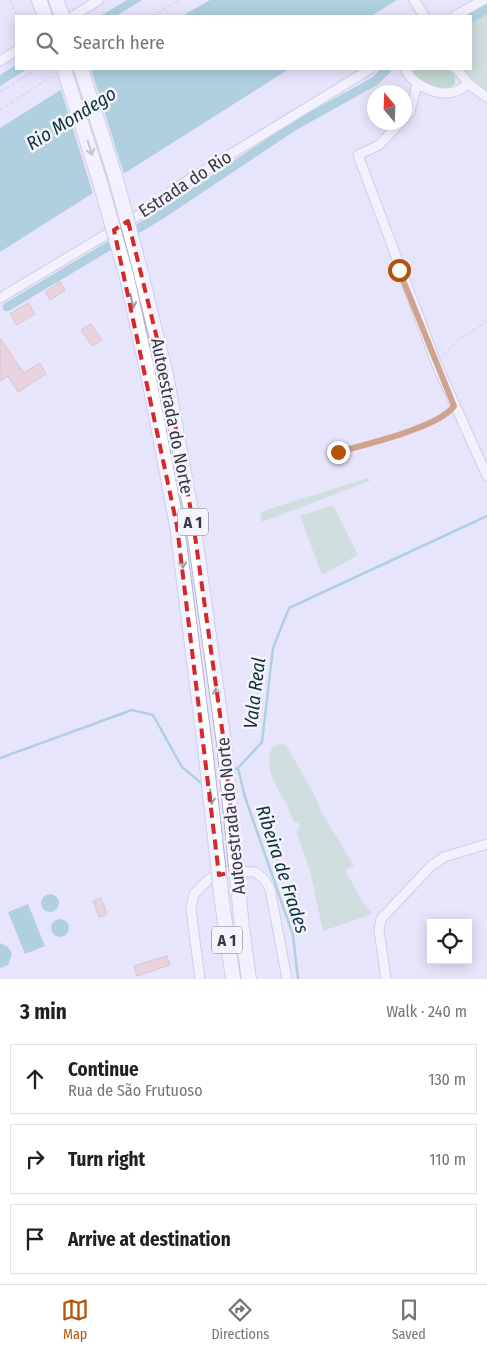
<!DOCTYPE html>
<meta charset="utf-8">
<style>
body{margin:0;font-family:"Fira Sans Condensed",sans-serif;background:#f6f6f6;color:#202124}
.controls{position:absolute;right:15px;bottom:15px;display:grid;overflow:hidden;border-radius:0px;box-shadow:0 2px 12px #0003}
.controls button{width:45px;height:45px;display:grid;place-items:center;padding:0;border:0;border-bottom:1px solid #e0e0e0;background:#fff;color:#202124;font:25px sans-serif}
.compass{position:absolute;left:367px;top:85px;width:45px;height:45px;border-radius:50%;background:#fff;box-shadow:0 2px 12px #0003;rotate:341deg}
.stop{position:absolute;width:15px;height:15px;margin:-11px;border:4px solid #b45309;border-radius:50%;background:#fff}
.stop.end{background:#b45309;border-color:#fff;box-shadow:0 1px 5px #0008}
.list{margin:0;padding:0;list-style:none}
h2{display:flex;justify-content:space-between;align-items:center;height:65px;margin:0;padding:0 20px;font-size:21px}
h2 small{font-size:16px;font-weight:400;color:#757577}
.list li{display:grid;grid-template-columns:32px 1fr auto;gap:15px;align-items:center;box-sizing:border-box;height:70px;margin:0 10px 10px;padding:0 10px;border:1px solid #e0e0e0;border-radius:0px}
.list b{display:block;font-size:19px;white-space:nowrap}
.list p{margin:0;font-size:16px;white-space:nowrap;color:#757577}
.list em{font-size:16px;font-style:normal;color:#757577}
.icon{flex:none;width:28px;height:28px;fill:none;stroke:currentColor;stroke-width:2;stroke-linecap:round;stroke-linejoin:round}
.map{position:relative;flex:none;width:487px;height:979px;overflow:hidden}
.search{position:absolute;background:#fff;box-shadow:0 2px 12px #0003;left:15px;right:15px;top:15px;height:55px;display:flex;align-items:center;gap:12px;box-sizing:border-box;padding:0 18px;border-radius:0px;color:#757577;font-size:19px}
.sheet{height:305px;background:#fff}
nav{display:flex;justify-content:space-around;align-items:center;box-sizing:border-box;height:70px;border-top:1px solid #e0e0e0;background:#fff;font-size:14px;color:#757577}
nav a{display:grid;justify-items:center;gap:2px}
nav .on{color:#b45309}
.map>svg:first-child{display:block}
.green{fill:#b5d5bc}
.forest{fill:#97c8a3}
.water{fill:#6eb6bf}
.pier{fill:#e7e5fb}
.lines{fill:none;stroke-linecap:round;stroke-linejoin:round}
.stream{stroke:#6eb6bf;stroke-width:2.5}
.canal{stroke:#6eb6bf;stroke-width:9}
.building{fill:#e8bdba;stroke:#c69d9a}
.minor-casing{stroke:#b5b1d4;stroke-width:11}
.highway-casing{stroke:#b5b1d4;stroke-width:16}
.path{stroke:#b2b0c4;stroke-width:1;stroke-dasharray:4 2.5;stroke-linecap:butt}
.minor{stroke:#fff;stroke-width:9}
.highway{stroke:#fff;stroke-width:14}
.highway-bridge-casing{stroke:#b5b1d4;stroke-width:16;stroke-linecap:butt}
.highway-bridge{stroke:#fff;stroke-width:14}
.oneway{stroke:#9c9ba2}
.route{stroke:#b45309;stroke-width:6}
.marked{fill:none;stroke:#d62828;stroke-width:4;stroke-dasharray:10 6;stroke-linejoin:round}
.labels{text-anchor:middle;stroke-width:5;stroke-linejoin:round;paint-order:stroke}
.shield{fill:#f5f4fc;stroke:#71707c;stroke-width:1}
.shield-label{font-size:16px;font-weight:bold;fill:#383745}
.street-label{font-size:18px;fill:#383745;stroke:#f5f4fc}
.water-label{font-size:19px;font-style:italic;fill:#0e3337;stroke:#f5f4fc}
</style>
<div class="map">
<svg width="487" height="979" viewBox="0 0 487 979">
<rect width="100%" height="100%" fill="#e7e5fb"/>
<path class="green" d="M487,2V93L462,69H471V16H461Z
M368,478L370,481L262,522L260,512Z
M333,505L358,555L322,575L300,516Z
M279,744L286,745L314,794L321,811L354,866L345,870L363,903L372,912L369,915L323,931L310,871L297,833L300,824L293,821C288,797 260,775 272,748Z"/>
<path class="forest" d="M411,69H450L455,77V84C442,96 418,82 411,69Z"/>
<path class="water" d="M127,0H142L116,16H100Z
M210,0H397L371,16H182Z
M16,65V69H27L0,86V75Z
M94,69H289L0,252V128Z
M41 903a9 9 0 1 1 18 0a9 9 0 1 1-18 0Z
M28,904L45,946L25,954L8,912Z
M51 928a9 9 0 1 1 18 0a9 9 0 1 1-18 0Z
M0,943L8,947L12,954L8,965L0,968Z"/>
<path class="pier" d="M89,69H91L125,177L94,197L60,87Z"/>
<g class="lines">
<path class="stream" d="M0,758L132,710L153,715L182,767L200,782L203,781
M238,768L245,797L293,935L298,979
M232,770L238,768L262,742L273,648L289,608L487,516"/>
<path class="canal" d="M471,18L487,9
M7,307L159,216L294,126L375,81L387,69"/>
</g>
<path class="building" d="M60,282L65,290L50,300L45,292Z
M28,303L35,314L17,325L10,314Z
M91,324L102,340L92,346L81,330Z
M0,338L24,373L40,363L46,374L18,392L8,376L0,381Z
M101,898L107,914L99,917L93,901Z
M167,956L170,965L137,976L134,966Z"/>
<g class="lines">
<defs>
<path id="minor" d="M414,0L424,16
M73,16L99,0
M455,16L483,0
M0,61L16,51
M405,69C416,90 451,103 468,83
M457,69L468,83L487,98
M404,118L410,112L417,84
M401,122L379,145L358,155L437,365L487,476
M0,298L142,213L182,184L370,69
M200,979L191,909L194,894L209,879L229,871L255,872L264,879L270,889L287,979
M386,979L379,931L381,919L431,866L444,857L487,844"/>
<path id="highway" d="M39,0L45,16
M56,0L62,16
M140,269L166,375L193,522L224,743
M127,278L149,379L177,526L205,748
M222,902L233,979
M242,928L249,979"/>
</defs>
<use href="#minor" class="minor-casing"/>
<use href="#highway" class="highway-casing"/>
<path class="path" d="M10,0L17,16
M152,16L179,0
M0,92L36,69
M0,110L54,75
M443,355L458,340L487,321
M338,453L428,424L449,412"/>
<use href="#minor" class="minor"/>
<use href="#highway" class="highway"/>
<defs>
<path id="highway-bridge" d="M64,69L100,182L127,278
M81,69L116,179L140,269
M224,743L242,928
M205,748L222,902"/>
</defs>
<use href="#highway-bridge" class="highway-bridge-casing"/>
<use href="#highway-bridge" class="highway-bridge"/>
</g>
<defs><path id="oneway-shaft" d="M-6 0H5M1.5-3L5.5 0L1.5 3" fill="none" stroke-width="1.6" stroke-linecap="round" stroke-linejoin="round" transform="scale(1.25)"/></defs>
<g class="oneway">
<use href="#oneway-shaft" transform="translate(90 148) rotate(73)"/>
<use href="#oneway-shaft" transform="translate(132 301) rotate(77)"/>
<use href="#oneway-shaft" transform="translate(182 561) rotate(83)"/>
<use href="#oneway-shaft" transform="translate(217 695) rotate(-98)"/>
<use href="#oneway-shaft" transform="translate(211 797) rotate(84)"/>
</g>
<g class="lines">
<path class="route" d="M338,452C364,445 440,427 454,406L399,270"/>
</g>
<path d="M0 0H487V979H0ZM128,221L166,375L193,522L224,743L237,871L219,875L177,526L114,230Z" fill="#e7e5fb" fill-opacity=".55" fill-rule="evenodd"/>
<path class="marked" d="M128,221L166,375L193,522L224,743L237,871L219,875L177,526L114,230Z"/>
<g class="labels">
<g class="shield">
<rect x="178" y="508.5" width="30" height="27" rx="4"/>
<rect x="212" y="926.5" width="30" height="27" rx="4"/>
</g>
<g class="shield-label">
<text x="193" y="528">A 1</text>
<text x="227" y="946">A 1</text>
</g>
<g class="street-label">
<text transform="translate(185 184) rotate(-33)" y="6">Estrada do Rio</text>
<text transform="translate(172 416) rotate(79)" y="6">Autoestrada do Norte</text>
<text transform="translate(231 816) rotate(-96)" y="6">Autoestrada do Norte</text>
</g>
<g class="water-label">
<text transform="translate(71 118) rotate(-32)" y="7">Rio Mondego</text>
<text transform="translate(254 693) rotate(-83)" y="7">Vala Real</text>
<text transform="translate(283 869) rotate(72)" y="7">Ribeira de Frades</text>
</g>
</g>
</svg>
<div class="controls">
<button><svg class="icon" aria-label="locate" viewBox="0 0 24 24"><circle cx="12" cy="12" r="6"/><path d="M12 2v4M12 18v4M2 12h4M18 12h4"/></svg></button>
</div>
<svg class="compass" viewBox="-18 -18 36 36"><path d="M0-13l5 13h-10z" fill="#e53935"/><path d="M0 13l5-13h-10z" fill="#757577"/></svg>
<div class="stop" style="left:399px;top:270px"></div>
<div class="stop end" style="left:338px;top:452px"></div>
<div class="search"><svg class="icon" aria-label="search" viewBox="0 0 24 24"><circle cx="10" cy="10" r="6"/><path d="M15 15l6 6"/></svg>Search here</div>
</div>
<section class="sheet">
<h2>3 min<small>Walk · 240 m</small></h2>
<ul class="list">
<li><svg class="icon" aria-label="ahead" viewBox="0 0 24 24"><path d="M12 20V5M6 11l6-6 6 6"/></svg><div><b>Continue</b><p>Rua de São Frutuoso</p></div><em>130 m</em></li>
<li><svg class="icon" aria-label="right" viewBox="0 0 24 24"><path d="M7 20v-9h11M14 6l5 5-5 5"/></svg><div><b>Turn right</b></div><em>110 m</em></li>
<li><svg class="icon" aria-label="arrive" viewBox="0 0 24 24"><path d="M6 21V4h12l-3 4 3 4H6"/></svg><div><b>Arrive at destination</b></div></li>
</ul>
</section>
<nav>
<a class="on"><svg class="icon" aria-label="map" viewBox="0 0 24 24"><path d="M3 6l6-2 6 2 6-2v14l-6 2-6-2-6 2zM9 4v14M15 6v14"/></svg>Map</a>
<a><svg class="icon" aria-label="directions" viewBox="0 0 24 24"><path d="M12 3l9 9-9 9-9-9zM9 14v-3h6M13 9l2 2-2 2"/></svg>Directions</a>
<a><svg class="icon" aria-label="saved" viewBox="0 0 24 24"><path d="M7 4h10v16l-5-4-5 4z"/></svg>Saved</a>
</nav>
